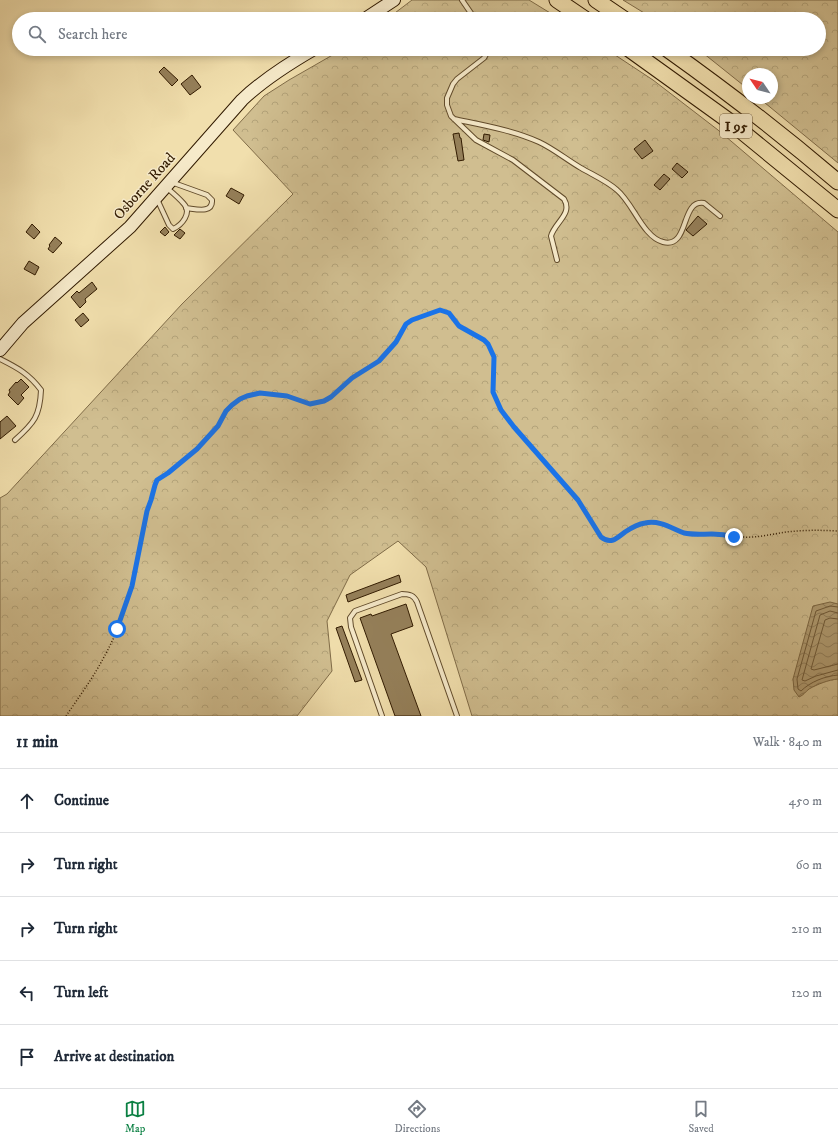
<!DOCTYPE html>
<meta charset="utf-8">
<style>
body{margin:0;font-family:"IM FELL DW Pica",serif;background:#f2f2f3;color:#1f2937}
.compass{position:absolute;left:742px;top:68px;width:36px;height:36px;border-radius:50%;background:#fff;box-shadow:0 2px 6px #0003;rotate:305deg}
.stop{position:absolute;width:12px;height:12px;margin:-9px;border:3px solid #1a73e8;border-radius:50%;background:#fff}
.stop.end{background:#1a73e8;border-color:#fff;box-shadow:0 1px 4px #0008}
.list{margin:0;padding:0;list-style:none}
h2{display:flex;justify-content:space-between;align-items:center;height:52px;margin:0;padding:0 16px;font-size:17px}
h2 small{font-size:13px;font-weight:400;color:#747a83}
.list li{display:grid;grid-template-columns:26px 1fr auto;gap:12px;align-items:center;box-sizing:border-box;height:64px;padding:0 16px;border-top:1px solid #e0e1e3}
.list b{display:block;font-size:15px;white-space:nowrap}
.list em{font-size:13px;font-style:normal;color:#747a83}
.icon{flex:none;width:22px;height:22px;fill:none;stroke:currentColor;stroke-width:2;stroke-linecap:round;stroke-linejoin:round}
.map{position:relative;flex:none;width:838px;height:716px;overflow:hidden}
.search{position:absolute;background:#fff;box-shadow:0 2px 6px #0003;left:12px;right:12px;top:12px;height:44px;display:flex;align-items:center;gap:10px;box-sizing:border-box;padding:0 14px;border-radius:22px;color:#747a83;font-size:15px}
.sheet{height:372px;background:#fff}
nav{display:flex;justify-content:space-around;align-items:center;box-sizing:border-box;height:56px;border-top:1px solid #e0e1e3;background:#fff;font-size:11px;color:#747a83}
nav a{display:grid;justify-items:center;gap:2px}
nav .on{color:#0b8043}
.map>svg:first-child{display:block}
.forest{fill:url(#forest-crowns);stroke:#806c48}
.water{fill:url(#water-waves);stroke:#7d6844}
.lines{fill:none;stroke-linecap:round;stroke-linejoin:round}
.shore{stroke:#705b39;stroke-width:1}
.building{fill:#95805a;stroke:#311a00}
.lane-casing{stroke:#614b2b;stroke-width:6}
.secondary-casing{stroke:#311a00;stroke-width:14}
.highway-casing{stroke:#311a00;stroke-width:17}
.path{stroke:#311a00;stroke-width:1.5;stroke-dasharray:1 2;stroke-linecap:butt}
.lane{stroke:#f6eaca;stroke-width:4}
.secondary{stroke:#f6eaca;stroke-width:12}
.highway{stroke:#f1dfad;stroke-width:15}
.route{stroke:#1a73e8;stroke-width:5}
.labels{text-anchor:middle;stroke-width:3;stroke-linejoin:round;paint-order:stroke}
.shield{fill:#f6eaca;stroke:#6c583d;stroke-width:1}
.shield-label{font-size:14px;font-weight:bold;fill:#311a00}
.street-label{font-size:15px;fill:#311a00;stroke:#f6eaca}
</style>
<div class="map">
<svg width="838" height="716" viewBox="0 0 838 716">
<defs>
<pattern id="forest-crowns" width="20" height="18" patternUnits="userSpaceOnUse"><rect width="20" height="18" fill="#d0be90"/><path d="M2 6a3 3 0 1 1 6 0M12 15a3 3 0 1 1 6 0" fill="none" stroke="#b3a37a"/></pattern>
<pattern id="water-waves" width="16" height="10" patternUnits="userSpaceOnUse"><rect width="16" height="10" fill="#b09c72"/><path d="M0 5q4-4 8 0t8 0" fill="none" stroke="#907e5b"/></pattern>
</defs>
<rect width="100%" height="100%" fill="#f1dfad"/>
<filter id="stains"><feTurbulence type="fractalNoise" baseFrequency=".005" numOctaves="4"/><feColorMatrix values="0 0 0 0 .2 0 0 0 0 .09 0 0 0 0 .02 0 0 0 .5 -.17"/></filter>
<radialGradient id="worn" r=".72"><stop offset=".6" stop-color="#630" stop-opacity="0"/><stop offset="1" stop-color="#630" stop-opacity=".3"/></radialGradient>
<path class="forest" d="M412,0H529L560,19H387Z
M623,0H838V163L759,98H772V74H748V89L698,49H819V19H654Z
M343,49H606L653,80L718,130L838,232V716H472L426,567L398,541L350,575L327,621L332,671L297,716H0V498L7,494L182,304L293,194L233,130L264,96L289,80Z"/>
<path class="water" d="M830,602L838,604V679C828,680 818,684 809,689C805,692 804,695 799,697L794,690L793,679L813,606Z"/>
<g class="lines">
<path class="shore" d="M838,607L830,606L816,611L797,679L798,689L801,691C810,682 825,676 838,675
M838,613L830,611L820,615L802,680L805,681L816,676L838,670
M838,619L830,618L825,620L811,669L814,670L838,664"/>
</g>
<path class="building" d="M164,67L178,80L172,86L159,72Z
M192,75L201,87L190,95L181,84Z
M459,133L460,138H461L464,160L458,161L453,134Z
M484,134L490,135L489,142L483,140Z
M645,140L653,151L642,159L634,149Z
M677,163L688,172L682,178L672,169Z
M664,174L670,179L660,190L654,185Z
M231,188L244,195L239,204L226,196Z
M698,216L707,224L693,236L686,230Z
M32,224L40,232L34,239L26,232Z
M165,227L169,232L165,236L160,232Z
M180,229L185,233L180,239L174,235Z
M55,237L62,243L53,253L48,249L50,246L49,245Z
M29,261L39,267L35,275L24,269Z
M92,282L97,289L85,299L86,302L80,308L71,297L77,291L79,293Z
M83,313L89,320L81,327L75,320Z
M21,379L29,387L21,395L24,398L18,405L8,395L10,392L9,390L16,382L17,383Z
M7,416L16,426L0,439V422Z
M399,575L401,582L348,602L346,595Z
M406,604L413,626L391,634L421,716H395L360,618L371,614L372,616Z
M342,626L362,680L355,682L336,628Z"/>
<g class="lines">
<defs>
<path id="lane" d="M462,0L475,19
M489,49L484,58L457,79L453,84L447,98V105L451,116L476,140L513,160L564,199C573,214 555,222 551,236L557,260
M454,119C482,125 512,130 539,142C554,149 567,160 581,168C593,175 607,181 617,190C633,203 643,237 663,242C690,249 680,199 704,203L720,216
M171,182L207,195L212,200C213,214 196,209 186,208
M157,199L169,225L173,229C182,225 192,213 184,204C179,198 173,193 167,188
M0,359C18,368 29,374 41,390C40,416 34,423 15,440
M382,716L351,627L350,618L355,611L402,594C409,594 414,595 417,602L457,716"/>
<path id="secondary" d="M365,19L394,0
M0,350L23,323L130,227L242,100C263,80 288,64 314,49"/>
<path id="highway" d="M557,0L585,19
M596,0L624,19
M629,49L729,121L838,210
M667,49C726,91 783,135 838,182"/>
</defs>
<use href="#lane" class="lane-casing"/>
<use href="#secondary" class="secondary-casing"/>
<use href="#highway" class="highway-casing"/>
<path class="path" d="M66,716C79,697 93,678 104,657C129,612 139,561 147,511L151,501L155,485L157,480L168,473L208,438L218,426L225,411L232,405L241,399L247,396L260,393L287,396L310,404L324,401L331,397L352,378L379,361L396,342L402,329L406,324L412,320L440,310L449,313L459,326L484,340L488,344L494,357L493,392L501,410L514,427L578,500L601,537C613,546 618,537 627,531C634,526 642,523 650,522C663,521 673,530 685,533C695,535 703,534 713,534C723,534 733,537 743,537C758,538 772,534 786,532C803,530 820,530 838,531"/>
<use href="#lane" class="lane"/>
<use href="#secondary" class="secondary"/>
<use href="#highway" class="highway"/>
</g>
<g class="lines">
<path class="route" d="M117,629L132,586L147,511L151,500L155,485L157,480L168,473L197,449L218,426L226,411L232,405L240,399L247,396L260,393L287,396L310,404L324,401L331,397L352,378L379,361L396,342L406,324L412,320L440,310L449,313L459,326L484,340L488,344L494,357L493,392L501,410L514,427L578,500L601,537C611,545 617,538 625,532C631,528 638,524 645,523C660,520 671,528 684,533C693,535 702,534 712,534C719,534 727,535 734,537"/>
</g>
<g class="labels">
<rect class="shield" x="720" y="114" width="32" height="24" rx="3"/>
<g class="shield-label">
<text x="736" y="131">I 95</text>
</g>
<g class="street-label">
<text transform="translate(144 186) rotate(-48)" y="5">Osborne Road</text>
</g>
</g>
<rect width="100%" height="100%" filter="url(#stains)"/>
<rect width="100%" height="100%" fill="url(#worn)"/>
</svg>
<svg class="compass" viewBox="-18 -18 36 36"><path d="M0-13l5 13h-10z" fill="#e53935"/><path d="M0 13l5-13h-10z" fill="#747a83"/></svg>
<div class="stop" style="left:117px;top:629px"></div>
<div class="stop end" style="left:734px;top:537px"></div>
<div class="search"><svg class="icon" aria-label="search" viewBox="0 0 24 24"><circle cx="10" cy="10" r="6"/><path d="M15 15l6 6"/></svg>Search here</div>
</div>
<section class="sheet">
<h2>11 min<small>Walk · 840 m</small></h2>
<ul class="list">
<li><svg class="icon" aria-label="ahead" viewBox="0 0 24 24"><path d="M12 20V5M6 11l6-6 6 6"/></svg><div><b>Continue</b></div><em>450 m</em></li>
<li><svg class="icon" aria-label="right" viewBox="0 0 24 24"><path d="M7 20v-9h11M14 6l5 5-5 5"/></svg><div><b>Turn right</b></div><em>60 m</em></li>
<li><svg class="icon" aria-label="right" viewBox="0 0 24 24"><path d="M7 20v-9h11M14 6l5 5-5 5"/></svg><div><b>Turn right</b></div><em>210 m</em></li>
<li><svg class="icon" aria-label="left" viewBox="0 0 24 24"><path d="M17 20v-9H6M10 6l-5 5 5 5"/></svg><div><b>Turn left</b></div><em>120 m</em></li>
<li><svg class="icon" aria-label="arrive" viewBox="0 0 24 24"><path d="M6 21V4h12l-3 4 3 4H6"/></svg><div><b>Arrive at destination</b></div></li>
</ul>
</section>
<nav>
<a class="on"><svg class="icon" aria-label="map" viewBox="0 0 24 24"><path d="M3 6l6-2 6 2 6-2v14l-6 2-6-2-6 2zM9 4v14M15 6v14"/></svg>Map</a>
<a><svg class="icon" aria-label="directions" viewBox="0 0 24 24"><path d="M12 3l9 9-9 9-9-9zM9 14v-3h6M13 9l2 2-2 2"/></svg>Directions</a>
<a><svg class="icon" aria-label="saved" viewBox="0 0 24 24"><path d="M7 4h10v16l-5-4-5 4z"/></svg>Saved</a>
</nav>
